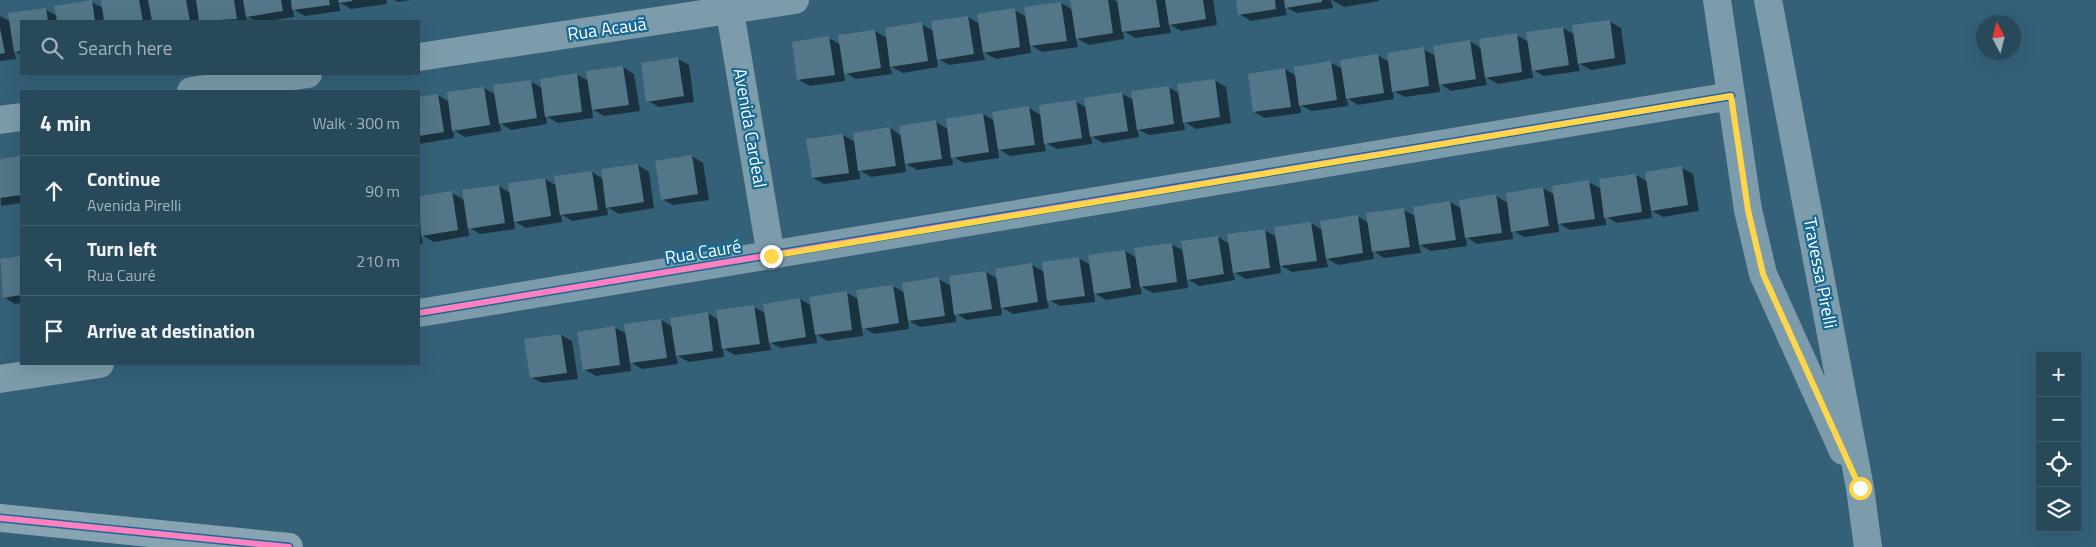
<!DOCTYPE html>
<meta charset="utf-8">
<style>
body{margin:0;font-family:"Titillium Web",sans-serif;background:#2f5060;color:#f1f3f6}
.controls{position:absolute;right:15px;bottom:15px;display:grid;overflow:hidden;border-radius:0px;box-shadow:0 5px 20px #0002}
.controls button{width:45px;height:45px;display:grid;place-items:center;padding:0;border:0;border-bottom:1px solid #436170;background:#27495a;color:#f1f3f6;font:25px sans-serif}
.compass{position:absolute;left:1976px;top:15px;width:45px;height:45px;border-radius:50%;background:#27495a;box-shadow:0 5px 20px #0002;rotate:353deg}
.stop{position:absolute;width:15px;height:15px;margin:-11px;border:4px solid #ffd54a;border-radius:50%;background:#fff}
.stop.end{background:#ffd54a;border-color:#fff;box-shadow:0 1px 5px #0008}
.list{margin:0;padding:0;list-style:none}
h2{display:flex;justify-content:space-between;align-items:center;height:65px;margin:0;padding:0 20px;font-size:21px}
h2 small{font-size:16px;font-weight:400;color:#a4b2bb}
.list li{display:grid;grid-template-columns:32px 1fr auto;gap:15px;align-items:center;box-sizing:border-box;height:70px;padding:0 20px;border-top:1px solid #436170}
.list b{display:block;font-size:19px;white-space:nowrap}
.list p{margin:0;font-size:16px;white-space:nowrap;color:#a4b2bb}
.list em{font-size:16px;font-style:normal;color:#a4b2bb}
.icon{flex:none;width:28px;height:28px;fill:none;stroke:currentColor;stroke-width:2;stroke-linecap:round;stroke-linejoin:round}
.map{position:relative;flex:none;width:2096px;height:547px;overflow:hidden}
.search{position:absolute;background:#27495a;box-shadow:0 5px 20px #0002;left:20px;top:20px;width:400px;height:55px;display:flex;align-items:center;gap:12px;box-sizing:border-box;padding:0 18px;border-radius:0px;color:#a4b2bb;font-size:19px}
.panel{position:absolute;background:#27495a;box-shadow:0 5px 20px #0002;left:20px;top:90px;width:400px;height:275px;border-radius:0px}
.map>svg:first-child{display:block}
.shadow{fill:#0007}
.building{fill:#537688}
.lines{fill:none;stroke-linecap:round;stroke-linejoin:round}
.minor{stroke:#7d9cab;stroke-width:28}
.major{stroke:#88a4b2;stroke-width:28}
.cycleway-casing{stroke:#186994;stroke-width:9}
.cycleway{stroke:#ff80c0;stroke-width:6}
.route{stroke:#ffd54a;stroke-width:6}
.labels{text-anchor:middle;stroke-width:4.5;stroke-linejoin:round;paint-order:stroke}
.street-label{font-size:18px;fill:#fff;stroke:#186994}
</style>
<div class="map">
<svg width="2096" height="547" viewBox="0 0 2096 547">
<rect width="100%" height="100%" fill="#346178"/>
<path class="shadow" d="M104,0H386L387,4L351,9L339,2L340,11L305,16L293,9L294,17L268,21H256L246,16L247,21H21V55L14,51L16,59L0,61V16L11,22L45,9L57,16L92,2L103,8Z
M394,0H410L398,2Z
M1081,0H1114L1119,3V0H1213L1217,25L1181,31L1169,24L1171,33L1135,38L1123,31L1124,39L1089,45L1076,38L1078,47L1042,52L1030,45L1031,53L996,59L983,52L985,60L949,65L937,58L938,67L903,73L890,66L892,74L856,79L844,72L845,81L810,86L799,80L829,38L841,45L875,31L887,38L921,24L934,31L968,17L980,24L1014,10L1027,17L1061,3L1073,10Z
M1237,0H1331L1333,8L1297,13L1285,7L1287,15L1251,21L1239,14Z
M1332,0H1379V1L1344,7Z
M1609,21L1621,28L1626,64L1591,70L1578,63L1580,71L1544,76L1532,69L1533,78L1498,84L1485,77L1487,85L1451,91L1439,83L1440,92L1405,97L1393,91L1394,99L1358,105L1347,98L1348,106L1312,111L1300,105L1301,113L1265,118L1254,112L1285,69L1296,76L1331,63L1343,69L1377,55L1389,62L1423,49L1436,56L1470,41L1482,49L1516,35L1529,42L1563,28L1575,35Z
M678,59L689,65L694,102L659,107L648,101Z
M623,67L634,74L640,111L604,116L592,109L593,118L558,123L546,116L547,124L511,130L500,123L501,131L465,137L453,130L454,138L419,144V98L438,95L449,102L484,88L496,95L530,81L542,88L576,74L589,81Z
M1214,80L1226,87L1231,123L1196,129L1184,122L1185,130L1149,135L1137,129L1139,137L1103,143L1091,136L1092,144L1057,149L1044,142L1046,151L1010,156L998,149L999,158L964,163L952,156L953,165L917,170L905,163L906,172L871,177L859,170L860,179L824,184L813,178L843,135L855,142L890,128L902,136L936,122L948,129L983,114L995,121L1029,108L1041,115L1075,101L1087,108L1122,94L1134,100L1168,87L1180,94Z
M692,156L703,163L709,200L673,205L662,199Z
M20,157L21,203L1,206L0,160Z
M638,165L649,172L654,208L619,214L607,207L608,215L572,221L561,214L562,222L526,228L514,221L515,229L480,234L468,227L469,236L434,242L421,235L423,243L419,244V198L452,193L464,200L499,186L510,193L545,179L557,186L592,172L603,179Z
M1682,168L1693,174L1699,211L1663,217L1651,210L1652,218L1617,223L1605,216L1606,225L1570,230L1558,223L1559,232L1524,237L1512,230L1513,239L1477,244L1466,237L1467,246L1431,251L1419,244L1421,253L1384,258L1373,251L1374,259L1338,265L1326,258L1328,267L1292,272L1280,265L1281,273L1246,279L1233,272L1235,280L1199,286L1187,279L1188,288L1153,293L1140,286L1142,294L1106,300L1094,293L1095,302L1060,306L1047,299L1049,308L1013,314L1001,307L1002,315L967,320L955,313L956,322L920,327L908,320L909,329L874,334L862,327L863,336L827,341L816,334L817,343L781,348L769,342L771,350L735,355L723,348L724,357L689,362L676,355L678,364L642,369L630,362L631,371L596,376L584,369L614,327L627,334L661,320L673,327L707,313L719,320L754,307L765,313L800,299L812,306L847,293L858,299L893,286L905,293L939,279L951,286L986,272L998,279L1032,265L1044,272L1078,258L1091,265L1125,251L1137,258L1171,244L1184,251L1218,237L1230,244L1264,230L1277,237L1311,223L1322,230L1357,216L1369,223L1404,210L1415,216L1450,202L1462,209L1496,196L1508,203L1543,188L1555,195L1589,182L1601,189L1636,175L1648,182Z
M21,257V303L15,304L4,297L0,261Z
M561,335L572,341L578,379L542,383L531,377Z"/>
<path class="building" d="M92,0L95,21H57L54,6Z
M101,0H139L143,21H104Z
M148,0H186L190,21H152Z
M196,0H234L237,19L199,21Z
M243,0H281L283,11L246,17Z
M291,0H329L330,5L292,10Z
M338,0H352V1L339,3Z
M1070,0H1108L1113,33L1076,39Z
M1117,0H1156L1160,27L1122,32Z
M1165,0H1203L1206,19L1169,25Z
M1236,0H1275L1276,9L1238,15Z
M1284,0H1322V2L1285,8Z
M1061,2L1067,41L1030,46L1024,7Z
M46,8L48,21H21V51L14,52L8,13Z
M1015,8L1020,47L983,53L977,14Z
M968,16L974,54L937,60L931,21Z
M1610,20L1615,58L1578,64L1572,25Z
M922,22L928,61L890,67L885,28Z
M1563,27L1569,65L1532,71L1526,32Z
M0,28L5,53L0,54Z
M875,30L881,68L844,74L838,35Z
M1517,33L1522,72L1485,78L1479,39Z
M829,36L835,75L797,80L792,42Z
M1470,40L1476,79L1439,85L1433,46Z
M1424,47L1429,86L1392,92L1387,53Z
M1378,54L1384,93L1346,99L1340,60Z
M678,57L684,96L646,102L641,63Z
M1331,61L1337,100L1299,106L1294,67Z
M623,66L629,105L592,110L586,71Z
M1285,68L1291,107L1253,112L1248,74Z
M577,73L582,112L545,117L540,79Z
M1215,79L1220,117L1183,123L1177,84Z
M531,80L537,118L499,124L493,85Z
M1169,86L1174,124L1137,130L1131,91Z
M484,87L490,125L452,131L447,92Z
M1122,92L1128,131L1090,137L1084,98Z
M438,94L444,132L419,136V97Z
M1076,100L1082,138L1044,144L1039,105Z
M1029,106L1035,145L998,150L992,112Z
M983,113L989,152L951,158L946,119Z
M936,120L942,159L905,164L899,126Z
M890,127L896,166L858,171L853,133Z
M843,134L849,173L812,178L806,139Z
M692,155L698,194L661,200L655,161Z
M20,156L21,195L0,198V159Z
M638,164L644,202L606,208L601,169Z
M1682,166L1688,205L1651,211L1645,172Z
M592,171L598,210L560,215L554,176Z
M1636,174L1642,212L1604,218L1599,179Z
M545,178L551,216L514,222L508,183Z
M1589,180L1595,219L1558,224L1552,186Z
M499,185L505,223L468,229L462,190Z
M1543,187L1549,226L1511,232L1506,193Z
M452,191L458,230L421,236L419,196Z
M1496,194L1502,233L1465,238L1459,200Z
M1450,201L1456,240L1419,245L1413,207Z
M1404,208L1410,247L1372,252L1366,213Z
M1358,215L1363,253L1326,259L1320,221Z
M1311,222L1317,261L1280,266L1274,227Z
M1265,229L1270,268L1233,273L1227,234Z
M1218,236L1224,274L1187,280L1181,241Z
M1172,243L1177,282L1140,287L1134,248Z
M1125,250L1131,288L1094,294L1088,255Z
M21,256V295L3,298L0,259Z
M1079,257L1085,296L1047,301L1042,262Z
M1032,263L1038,302L1001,308L995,269Z
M986,271L992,309L954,315L949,276Z
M939,277L945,316L908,321L902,283Z
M893,285L899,323L862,329L856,290Z
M847,291L852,330L815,335L809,297Z
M800,298L806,337L769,343L763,304Z
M754,305L760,344L722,349L716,310Z
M708,312L713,351L676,356L670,318Z
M661,319L667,358L630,363L624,324Z
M615,326L620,365L583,370L577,332Z
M561,334L567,373L530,378L524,339Z"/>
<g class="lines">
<path class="minor" d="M728,0L771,256
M1717,0L1748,210L1763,274L1843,451
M1768,0L1860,488L1868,547
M419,57L795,0
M191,91L308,74
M0,120L21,117
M419,313L1731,96
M0,379L100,364"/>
<path class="major" d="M0,518L289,547"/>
<defs>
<path id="cycleway" d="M419,313L1731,96
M0,518L289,547"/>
</defs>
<use href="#cycleway" class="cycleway-casing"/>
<use href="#cycleway" class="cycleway"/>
</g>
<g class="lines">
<path class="route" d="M771,256L1731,96L1748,210L1763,274L1860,488"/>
</g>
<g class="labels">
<g class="street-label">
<text transform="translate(607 29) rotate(-8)" y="6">Rua Acauã</text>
<text transform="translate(750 128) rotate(80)" y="6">Avenida Cardeal</text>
<text transform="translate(703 252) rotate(-9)" y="6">Rua Cauré</text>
<text transform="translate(1820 273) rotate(79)" y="6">Travessa Pirelli</text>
</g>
</g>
</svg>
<div class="controls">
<button>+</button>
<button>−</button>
<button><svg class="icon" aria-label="locate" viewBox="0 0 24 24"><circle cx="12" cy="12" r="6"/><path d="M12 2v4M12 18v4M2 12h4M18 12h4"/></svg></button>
<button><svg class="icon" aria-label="layers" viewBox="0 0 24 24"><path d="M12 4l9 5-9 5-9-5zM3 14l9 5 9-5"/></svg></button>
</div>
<svg class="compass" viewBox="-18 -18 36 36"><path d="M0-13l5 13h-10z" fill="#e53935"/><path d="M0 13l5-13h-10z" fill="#a4b2bb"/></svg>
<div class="stop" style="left:1860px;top:488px"></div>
<div class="stop end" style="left:771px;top:256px"></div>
<div class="search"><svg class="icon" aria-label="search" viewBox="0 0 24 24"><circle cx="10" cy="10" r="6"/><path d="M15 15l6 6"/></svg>Search here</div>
<section class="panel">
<h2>4 min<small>Walk · 300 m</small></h2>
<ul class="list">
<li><svg class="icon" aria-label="ahead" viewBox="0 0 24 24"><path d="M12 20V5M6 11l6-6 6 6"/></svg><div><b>Continue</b><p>Avenida Pirelli</p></div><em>90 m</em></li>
<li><svg class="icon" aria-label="left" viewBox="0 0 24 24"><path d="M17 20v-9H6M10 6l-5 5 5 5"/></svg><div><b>Turn left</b><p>Rua Cauré</p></div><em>210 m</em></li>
<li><svg class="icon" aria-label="arrive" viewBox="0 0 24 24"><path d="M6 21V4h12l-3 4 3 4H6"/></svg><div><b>Arrive at destination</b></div></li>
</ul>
</section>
</div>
